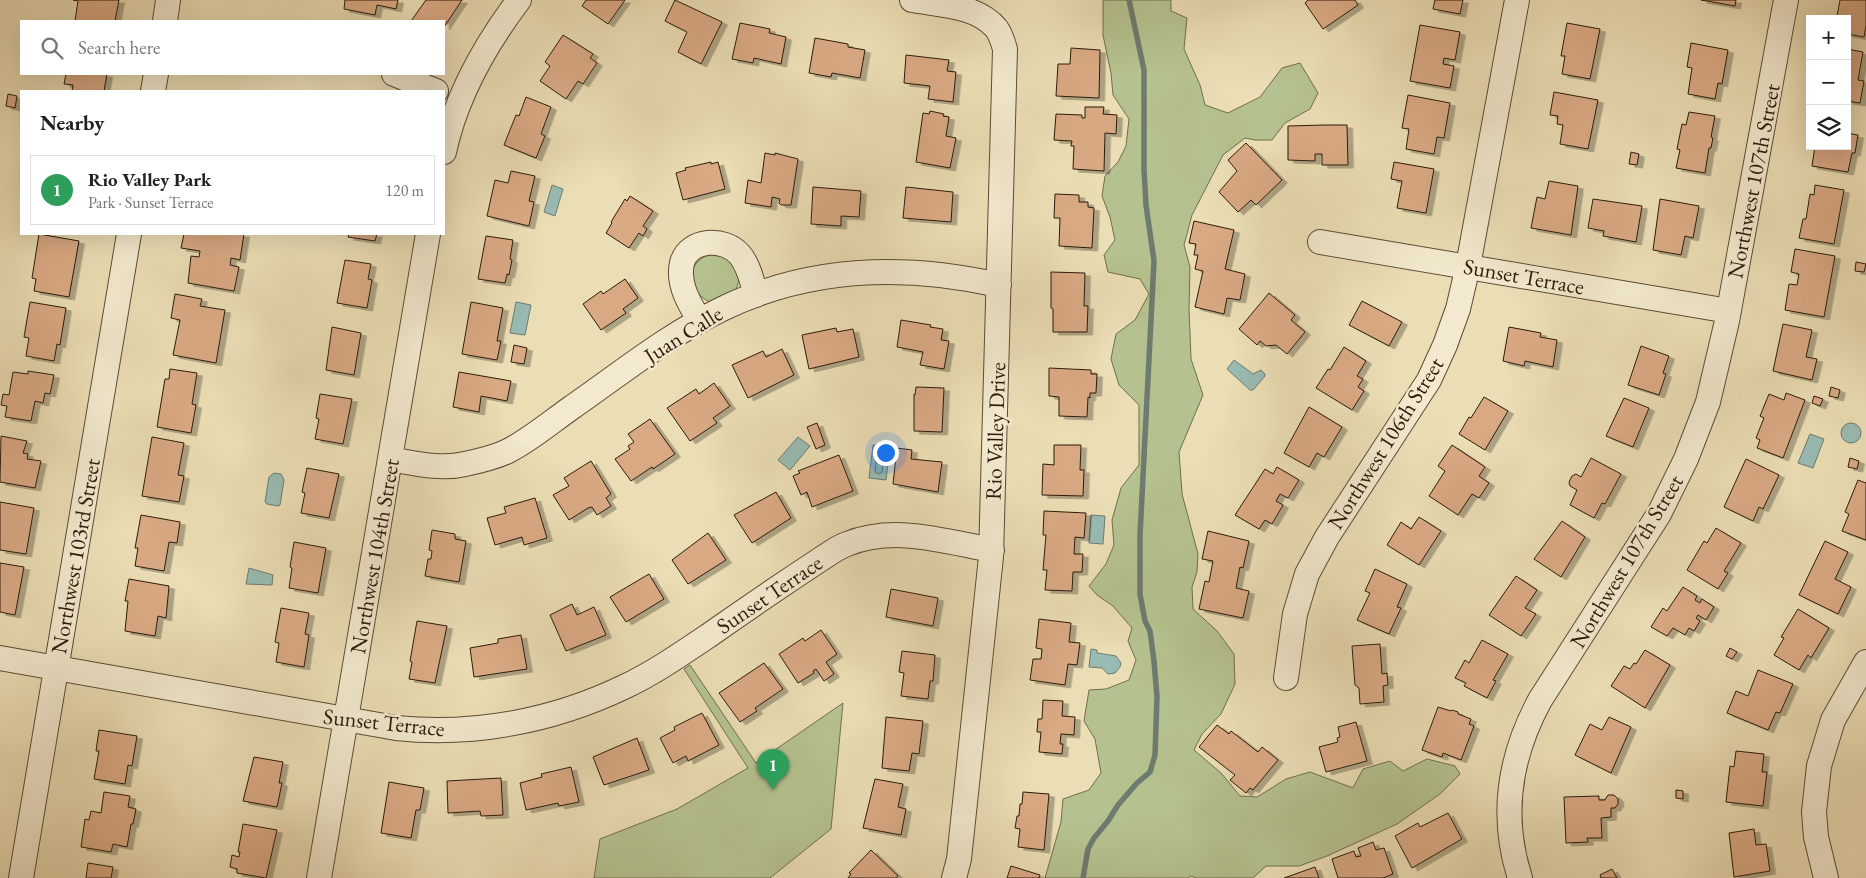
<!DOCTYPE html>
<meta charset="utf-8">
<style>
body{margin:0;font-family:"EB Garamond",serif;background:#f2f2f2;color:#202124}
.controls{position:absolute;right:15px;top:15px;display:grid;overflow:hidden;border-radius:0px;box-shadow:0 5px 20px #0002}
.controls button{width:45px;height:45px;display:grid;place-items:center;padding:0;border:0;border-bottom:1px solid #e0e0e0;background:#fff;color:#202124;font:25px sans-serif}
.you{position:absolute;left:885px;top:452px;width:18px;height:18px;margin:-12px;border:4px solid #fff;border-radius:50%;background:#1a73e8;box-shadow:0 0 0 8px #1a73e833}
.badge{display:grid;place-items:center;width:32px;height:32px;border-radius:50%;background:#0f766e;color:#fff;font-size:16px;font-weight:700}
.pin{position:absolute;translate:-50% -41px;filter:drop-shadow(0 1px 2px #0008)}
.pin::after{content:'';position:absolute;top:26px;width:18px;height:15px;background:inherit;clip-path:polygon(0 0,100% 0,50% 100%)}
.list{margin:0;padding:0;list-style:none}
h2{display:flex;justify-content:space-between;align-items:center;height:65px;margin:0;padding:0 20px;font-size:21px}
h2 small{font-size:16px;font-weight:400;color:#757577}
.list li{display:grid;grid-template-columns:32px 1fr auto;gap:15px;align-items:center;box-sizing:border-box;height:70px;margin:0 10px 10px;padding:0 10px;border:1px solid #e0e0e0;border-radius:0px}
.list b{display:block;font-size:19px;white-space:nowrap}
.list p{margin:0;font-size:16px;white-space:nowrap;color:#757577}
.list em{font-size:16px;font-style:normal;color:#757577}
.icon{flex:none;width:28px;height:28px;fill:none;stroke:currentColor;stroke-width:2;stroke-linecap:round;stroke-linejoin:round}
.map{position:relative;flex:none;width:1866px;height:878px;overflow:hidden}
.search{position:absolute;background:#fff;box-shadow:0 5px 20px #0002;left:20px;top:20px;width:425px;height:55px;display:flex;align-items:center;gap:12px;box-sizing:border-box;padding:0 18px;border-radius:0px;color:#757577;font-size:19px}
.panel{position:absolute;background:#fff;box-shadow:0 5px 20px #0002;left:20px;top:90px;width:425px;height:145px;border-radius:0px}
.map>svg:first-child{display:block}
.green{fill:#b5c28f;stroke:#706e4e}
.water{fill:#99bbb3;stroke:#6d7b70}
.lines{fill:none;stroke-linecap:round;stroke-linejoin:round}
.shore{stroke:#626b60;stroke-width:1}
.stream{stroke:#6d7b70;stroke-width:5.5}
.building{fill:#d9a984;stroke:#2b1b0c;filter:url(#shadow)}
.minor-casing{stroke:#5b4c36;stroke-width:26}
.minor{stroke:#f2e9ce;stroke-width:24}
.labels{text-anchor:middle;stroke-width:5;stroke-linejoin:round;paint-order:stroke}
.street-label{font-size:22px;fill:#2b1b0c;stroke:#f2e9ce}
</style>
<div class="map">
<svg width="1866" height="878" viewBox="0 0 1866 878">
<defs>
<filter id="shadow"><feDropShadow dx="5.5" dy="3" stdDeviation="0" flood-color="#0004"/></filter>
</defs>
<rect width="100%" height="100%" fill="#ebddb4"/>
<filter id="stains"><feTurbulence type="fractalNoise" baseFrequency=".004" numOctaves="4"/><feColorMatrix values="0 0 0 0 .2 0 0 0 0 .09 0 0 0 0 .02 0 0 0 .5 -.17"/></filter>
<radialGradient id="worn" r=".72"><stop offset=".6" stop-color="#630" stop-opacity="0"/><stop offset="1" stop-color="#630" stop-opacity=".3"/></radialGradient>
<path class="green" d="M1103,0H1171V11L1187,18L1184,49L1200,85L1205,105L1228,113L1260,97L1282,68L1300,63L1318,93L1310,109L1285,123L1272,140H1255L1245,138L1223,155L1192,215L1184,245L1190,267L1189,309L1191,359L1203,395L1179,452L1182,494L1198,554L1197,572L1192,587L1193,609L1217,631L1234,654L1235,684L1221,714L1202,734L1194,750L1221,773L1240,796L1257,797L1286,779L1310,772L1353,788L1363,769L1390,761L1403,771L1427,759L1455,766L1460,774L1440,794L1397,824L1327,856L1299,866H1266L1253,878H1196L1191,876L1187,878H1045L1061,822L1063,799L1089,790L1101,773L1095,739L1084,721L1089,690L1106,689L1129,680L1136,660L1128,641L1132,628L1113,606L1097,595L1089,586L1106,564L1114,545L1112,520L1121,488L1139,465V405L1119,385L1111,359L1116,334L1135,320L1149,294L1140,279L1108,272L1104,255L1115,240L1110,217L1102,196L1105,176L1118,162L1126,146L1129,119L1113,95L1111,73L1103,35Z
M715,254C719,255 724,255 728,257C742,264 741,281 734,293L710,302C685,291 685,257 715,254Z
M690,665L756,763L843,703L831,829L770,878H594L600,839L677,809L748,768L684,669Z"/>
<path class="water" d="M552,185L563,189L555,216L544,212Z
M516,302L531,305L525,335L510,333Z
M1234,360L1253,374L1261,370L1265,374V376L1253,390H1250L1227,369Z
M1841 433a10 10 0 1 1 20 0a10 10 0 1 1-20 0Z
M1810,434L1824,439L1813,468L1798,463Z
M798,437L810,446L790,470L778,460Z
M873,445L890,447L886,480L869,478Z
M274,473L281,474L284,480L280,505L278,506L267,504L265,502L269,477Z
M1091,515L1105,516L1103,544L1089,543Z
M249,568L273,575L272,585L246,584Z
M1091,649L1097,650V653L1116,656L1121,663L1120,667L1115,673L1108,674L1102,668L1089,667Z"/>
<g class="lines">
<path class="shore" d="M879,451L883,452L884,454L882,472L879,474L875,472L877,453Z"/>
<path class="stream" d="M1083,878L1088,849L1094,838L1108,821L1118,805L1137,783L1150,772L1155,755L1157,697L1154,661L1150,631L1145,621L1140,594V535L1154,261L1146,205L1144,169V70L1129,0"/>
</g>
<path class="building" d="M73,0H119L115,21H75L78,1Z
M345,0H398L396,9L377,5L375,15L344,9Z
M426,0H462L444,27V21H411Z
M586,0H625L608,24L582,6Z
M675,0L722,22L701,64L678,52L687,32L665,21Z
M1308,0H1355L1358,5L1323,29L1305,3Z
M1435,0H1463L1460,14L1433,9Z
M1701,0H1736L1735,6Z
M1840,0H1866V25L1864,37L1847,34V19H1839V17L1837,16Z
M740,23L770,29L769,33L786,37L781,64L754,58L753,63L732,59Z
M1567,23L1600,29L1590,79L1562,74L1565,56H1561Z
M1420,25L1460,32L1455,60L1444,58L1443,64L1454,66L1450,88L1410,81Z
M563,35L593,54L590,58L597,63L583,84L578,81L566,99L540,81L550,66L545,62Z
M815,38L848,44V47L865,50L860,78L832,73L831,77L809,73Z
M1691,43L1728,50L1722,84L1718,83L1715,99L1688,94L1692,68L1687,67Z
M1071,48L1100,50L1099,98L1056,96L1058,64H1070Z
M1847,49L1863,52L1858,80L1864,81L1860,103L1847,101Z
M906,55L949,60L947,71L956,72L953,102L928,99L930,86L904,83Z
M66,74H107L104,91H72L73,85L64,84Z
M1554,92L1598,100L1588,149L1560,144L1563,125L1557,124L1558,116L1550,115Z
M8,94L17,96L15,108L6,106Z
M1408,95L1450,103L1444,138L1437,137L1434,154L1406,149L1409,129L1402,128Z
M526,97L551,107L541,134L545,136L536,158L504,145L516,115L519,116Z
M1085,107H1104L1103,114L1117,115L1116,134L1105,133L1104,171L1073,169L1074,146H1071L1072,141L1054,140L1056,114L1082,115V118H1085Z
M930,111L944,114L943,116L949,117L946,136L956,138L950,168L916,162L923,113L929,114Z
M1689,112L1715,116L1711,137L1713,138L1711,148H1709L1705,173L1676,168L1680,150L1677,149L1682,124L1686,125Z
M1324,125H1347L1348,165H1322V154H1315V161L1288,160V126Z
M1847,133L1858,135L1855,153H1852L1848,172L1812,166L1815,146H1847Z
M1246,143L1282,180L1256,205L1251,200L1238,212L1219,192L1237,171L1228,160Z
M1631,152L1639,154L1637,165L1629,164Z
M765,153L775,155V153L798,159L791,205H781L779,203L780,199L772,197L771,207L745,203L748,180L761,183Z
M711,162V164L718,162L725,189L683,200L676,173L686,170L685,168Z
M1394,162L1434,169L1426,213L1397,208L1402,181L1391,179Z
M511,171L535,176L529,201L534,202L529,226L487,216L495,180L508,183Z
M1549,181L1578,186L1571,235L1531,228L1537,197L1545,199Z
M1815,185L1844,190L1834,244L1799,238L1803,219H1806L1810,194L1814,195Z
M813,187L861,191L859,217L841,216V226L811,224Z
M906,187L953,192L951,222L903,218Z
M1055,194L1079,195V202H1088V207L1094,208L1092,248L1059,246L1060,218H1054Z
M630,196L653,211L643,226L647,229L643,236L639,233L629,248L606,233L612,223L611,222L625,199L627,201Z
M1593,199L1642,206L1636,242L1603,236L1604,231L1588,228Z
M1660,199L1699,206L1693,238L1685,236L1681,255L1653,250Z
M1194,221L1234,230L1225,269L1245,274L1240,300L1227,298L1224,314L1195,307L1203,271L1195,269L1198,255H1194L1196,244L1189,243Z
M39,234L79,241L69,297L34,291L36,279L32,278Z
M184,234H244L240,260L231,258L230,265L239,267L234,291L188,283L191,256L199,257L200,251L181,248Z
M349,234H377L375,241L348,237Z
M486,236L513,240L510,259L512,260L509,275L507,274L505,283L478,279Z
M1795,249L1835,256L1824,317L1785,310L1789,284L1797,285L1799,274L1791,272Z
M345,260L371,264L368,279L372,280L367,308L337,303Z
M1856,262L1866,264L1864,272L1855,271Z
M1051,272L1085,273L1084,306H1088L1087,332H1053V309L1051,308Z
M625,279L638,298L623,309L626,313L601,330L583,304L601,291L603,294Z
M1269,293L1295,315L1291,320L1305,332L1287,354L1276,345L1266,346L1260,341L1257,345L1239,329Z
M175,294L202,299L200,306L225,310L216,363L173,355L180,320L171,318Z
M1362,301L1402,322L1389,346L1349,325Z
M30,302L66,308L60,345L57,344L54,361L26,356L29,338L24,337Z
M471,302L503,308L497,341H501L497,360L462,354Z
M901,320L931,325L930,327L943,329L941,340L949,341L944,369L920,365L923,352L897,347Z
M1783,324L1812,330L1806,357L1817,359L1812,380L1773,371Z
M332,327L361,333L354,375L326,370Z
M1509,327L1541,333L1540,337L1557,340L1553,367L1525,361L1524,366L1503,361Z
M836,328L837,332L853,329L859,357L809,369L802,335Z
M514,345L527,348L524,364L511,362Z
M1641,346L1669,356L1663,373L1666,374L1659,395L1628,385Z
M1344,347L1366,361L1357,376L1363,379L1358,387L1364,391L1352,410L1316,388L1328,369L1330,370Z
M782,349L794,375L748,398L732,365L763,351L766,357Z
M1049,368L1091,370V374H1097L1096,393H1090V398L1088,397L1087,417L1059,416V397L1049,396Z
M170,369L197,373L192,404L196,405L191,433L157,427L165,379H169Z
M28,371L54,375L50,394L45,393L43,403L35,401L31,421L5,417L7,406L1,405L3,394L9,395L13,372L28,374Z
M459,372L511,381L507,401L481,396L479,412L453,407Z
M714,383L730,406L713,418L717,423L690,441L667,408L696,389L699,394Z
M916,387L944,388L942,432L914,431V394L915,395Z
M1831,387L1840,390L1838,398L1829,396Z
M1786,393L1805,400L1783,458L1757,448L1760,440L1756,438L1764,418L1760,416L1769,394L1784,400Z
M320,394L352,399L343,444L315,439L319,419L316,418Z
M1814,396L1823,399L1820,406L1812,403Z
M1484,397L1508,411L1485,450L1459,434L1469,417L1471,418Z
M1624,398L1649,408L1633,447L1606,436Z
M1309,407L1342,427L1324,457L1317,453L1309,467L1284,453Z
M650,419L675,454L653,469L652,467L631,481L615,459L630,449L628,446L634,442L628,434Z
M817,423L825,445L816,449L807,427Z
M1,436L27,441L23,453L28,454L27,459L41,461L35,488L0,482Z
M152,437L184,443L178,475L184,476L179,502L142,496Z
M1054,445H1081L1080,470H1084L1083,496L1042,495L1043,464L1054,465Z
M1452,445L1485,467L1479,476L1489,483L1479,498L1472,494L1458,515L1429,496L1445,471L1438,466Z
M897,448L912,450L911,459L942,462L938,492L893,484Z
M839,455L853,491L812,507L807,492L801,495L793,476L800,473L798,471Z
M1591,458L1621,474L1605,504L1602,503L1594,518L1570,505L1577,490L1570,486L1569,482L1572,476L1576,474L1581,477Z
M1850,458L1859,461L1857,469L1848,467Z
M1746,459L1779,475L1763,509L1759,507L1753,521L1724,507Z
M591,461L611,494L606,498L611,506L597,515L592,507L588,508L569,520L553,495L569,486L564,478Z
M1277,467L1299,480L1288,498L1280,494L1276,501L1283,505L1272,524L1265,520L1259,529L1235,515L1265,469L1273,474Z
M307,468L339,474L329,518L301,513L305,493L302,492Z
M1858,480L1866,483V540L1842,531L1849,514L1845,512Z
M776,492L791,518L752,543L734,515Z
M535,498L547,538L524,545L522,537L495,545L487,518L506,513L504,507Z
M0,502L34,508L26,554L0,550Z
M1044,511L1086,513L1084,538L1075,537L1074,554H1083L1082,572H1073L1072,591L1045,590L1047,570H1043L1046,535H1043Z
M141,515L180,522L177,543L169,542L164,571L135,566L138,548H135Z
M1419,517L1441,531L1419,565L1387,545L1401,522L1411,529Z
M1562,521L1585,537L1561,577L1534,559Z
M1716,528L1741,543L1724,571L1728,573L1718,589L1687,570L1704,541L1707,543Z
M432,530L455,534V539L466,541L459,582L425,576L428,559H431L432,551L429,550Z
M1208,531L1249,541L1243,568L1240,567L1236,588L1249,591L1243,618L1199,609L1205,581L1209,582L1213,561L1202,559Z
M708,533L726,560L688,584L672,560Z
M1825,541L1848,552L1835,579L1851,587L1838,614L1799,595Z
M294,542L326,548L318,593L289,588L292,568L290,567Z
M0,563L24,567L15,615L0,612Z
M1375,569L1407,584L1397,607L1401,608L1389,634L1357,620L1370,593L1365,591Z
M649,574L664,599L626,622L610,597Z
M1516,576L1537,590L1525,608L1536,614L1521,636L1489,615Z
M129,579L169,586L166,618L158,616L155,636L125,631L128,601H125Z
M1683,587L1697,596L1695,600L1700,603L1702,599L1714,607L1706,620L1698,615L1696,618L1700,621L1694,631L1689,628L1685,635L1673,628L1667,636L1651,627L1663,608L1667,611Z
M891,589L938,598L933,626L886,617Z
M572,604L577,615L594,607L606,635L566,651L550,615Z
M281,608L309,613L305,634L309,635L304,667L276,662L279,643L275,642Z
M1798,609L1829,628L1811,658L1808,655L1799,670L1774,655L1784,638L1781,637Z
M1039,619L1071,623L1069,642L1080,643L1077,665L1068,664L1065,685L1030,680L1033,659H1041L1042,649L1036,648Z
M417,621L447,626L435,683L409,679L412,662L410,661Z
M821,630L837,654L826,662L834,674L824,681L816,669L813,671L814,673L798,683L779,654L803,638L805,641Z
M521,635L527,669L474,677L470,648L498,643V639Z
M1482,640L1508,654L1493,680L1496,681L1487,698L1464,686L1466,683L1455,678L1465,660L1469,663Z
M1380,644L1382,674L1387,673L1388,685L1383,686L1384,702L1360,704L1359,688L1355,685L1352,646Z
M1730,648L1737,652L1732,659L1726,656Z
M1645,650L1670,665L1645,708L1611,686L1624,666L1630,669L1634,663L1636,664Z
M902,651L935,655L933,681H930L928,699L901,696L904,673L899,672Z
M764,663L783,689L755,708L757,711L740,722L719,693Z
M1758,670L1793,684L1780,713L1776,712L1768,730L1727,713L1736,691L1748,696Z
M1043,700L1063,701L1062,716L1075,717L1074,735L1061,734L1060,744H1063L1062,754L1039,752L1041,732H1037L1038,719H1042Z
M1438,707L1451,711L1452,710L1458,712V714L1471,719L1469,724L1474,726L1461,760L1443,753L1442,757L1422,750Z
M702,713L719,745L688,761L686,756L673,763L660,738L675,730L674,727Z
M886,717L923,721L919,754L912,753L909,771L882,768Z
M1609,717L1631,727L1611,773L1575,755L1590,724L1602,730Z
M1356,722L1367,761L1326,772L1319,747L1338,742L1337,738L1340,737L1338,727Z
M1217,725L1229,734L1231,731L1258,752L1262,747L1278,760L1253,790L1250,788L1246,793L1230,780L1235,775L1199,747Z
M99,730L137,736L132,766L128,765L125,784L94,779L99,751H96Z
M637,738L649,770L604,785L593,757Z
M1736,751L1764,754L1762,772H1767L1763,806L1726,802L1730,766L1734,767Z
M254,757L283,762L279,783H282L277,807L243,801Z
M571,767L579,802L559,806L558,803L526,810L520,783L542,777L541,774Z
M501,778L503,815L481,816L480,811L448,813L447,781Z
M875,779L903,784L898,807L906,809L901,835L863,828Z
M389,782L424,788L420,810H416L411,838L381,833Z
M1676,790L1683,791V799L1676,798Z
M104,792L130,796L128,807L136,809L133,824H131L127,847L113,844L111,852L81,847L85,819L89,820L91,811L101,813Z
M1023,792L1049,794L1044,850L1018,847L1020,829L1015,828L1017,816H1019L1020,804H1022Z
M1608,795H1614L1618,799V804L1615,808H1611V817L1601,818L1602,838H1587L1588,842L1566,843L1564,797L1599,796V800H1605Z
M1448,813L1462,839L1412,868L1395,836L1418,823L1420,827Z
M243,824L277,830L266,878L237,873V869L230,867L232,855L239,857L240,852H238Z
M1754,829L1756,845L1766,844L1770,871L1734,877L1729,833Z
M1373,842L1376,850L1384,848L1393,874L1383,878H1338L1332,859L1354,851L1356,857L1361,856L1358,848Z
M871,850L898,876L896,878H848L851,874L849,873Z
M88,863L113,867L111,878H86Z
M1011,866L1040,875L1039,878H1007Z
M1315,867L1319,878H1284Z
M1612,869L1617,878H1601L1600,875Z"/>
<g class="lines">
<defs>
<path id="minor" d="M912,0C940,5 976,5 996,28C1000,33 1003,42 1005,49L991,557L959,859L954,878
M165,21L168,0
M394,74L436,91
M153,91L156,74
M444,152C456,96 485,45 519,0
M1320,242L1729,311
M700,321C690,305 677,284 682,263C689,238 725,237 740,255C749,266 752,281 756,295
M390,459C414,463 440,470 465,464C479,461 496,457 508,451C530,440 551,422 571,408C620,374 668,335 722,309C810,266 905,264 999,285
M0,658L396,728C474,736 553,721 624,687C654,673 681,654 708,636C745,610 783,584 821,559C829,554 838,547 847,544C895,525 943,541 992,550
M1286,678L1295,614L1307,574L1327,537L1429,380L1445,345L1458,309L1468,266L1517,0
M21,878L129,234
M319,878L428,234
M1520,878C1500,816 1509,757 1540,700L1659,514L1686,459L1708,402L1727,321L1786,0
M1826,878L1816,837L1814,812L1819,766L1833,720L1866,662"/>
</defs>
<use href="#minor" class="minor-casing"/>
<use href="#minor" class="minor"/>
</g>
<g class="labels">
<g class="street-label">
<text transform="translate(1753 181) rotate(-79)" y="8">Northwest 107th Street</text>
<text transform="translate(1524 276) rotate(10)" y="8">Sunset Terrace</text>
<text transform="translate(683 334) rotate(-32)" y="8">Juan Calle</text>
<text transform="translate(995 431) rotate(-88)" y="8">Rio Valley Drive</text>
<text transform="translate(1385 443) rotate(-58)" y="8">Northwest 106th Street</text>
<text transform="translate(75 556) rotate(-80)" y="8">Northwest 103rd Street</text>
<text transform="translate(374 556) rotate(-80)" y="8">Northwest 104th Street</text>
<text transform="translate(1626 561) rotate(-59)" y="8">Northwest 107th Street</text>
<text transform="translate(769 594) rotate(-34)" y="8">Sunset Terrace</text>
<text transform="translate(384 722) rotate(6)" y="8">Sunset Terrace</text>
</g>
</g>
<rect width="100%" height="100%" filter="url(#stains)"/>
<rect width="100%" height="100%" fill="url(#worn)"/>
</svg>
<div class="controls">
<button>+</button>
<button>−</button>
<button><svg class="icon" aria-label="layers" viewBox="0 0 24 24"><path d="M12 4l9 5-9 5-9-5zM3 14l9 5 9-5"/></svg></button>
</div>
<div class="you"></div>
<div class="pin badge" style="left:773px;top:790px;background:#2e9e5b">1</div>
<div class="search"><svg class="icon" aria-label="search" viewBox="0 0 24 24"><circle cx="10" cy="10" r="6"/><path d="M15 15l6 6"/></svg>Search here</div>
<section class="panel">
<h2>Nearby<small></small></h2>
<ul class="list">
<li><span class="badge" style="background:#2e9e5b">1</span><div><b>Rio Valley Park</b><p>Park · Sunset Terrace</p></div><em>120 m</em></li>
</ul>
</section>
</div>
